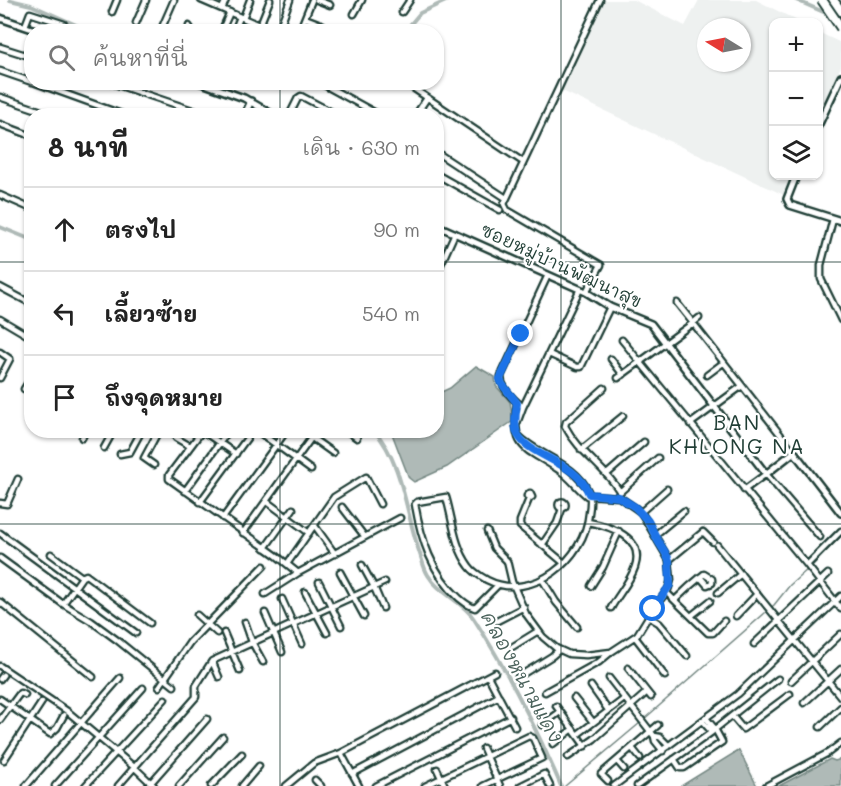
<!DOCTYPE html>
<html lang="th">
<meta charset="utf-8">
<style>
body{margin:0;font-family:Mali,"Playpen Sans Thai",sans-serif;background:#f6f6f6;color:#222}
.controls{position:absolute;right:18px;top:18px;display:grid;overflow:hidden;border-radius:12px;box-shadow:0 2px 4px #0004}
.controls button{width:54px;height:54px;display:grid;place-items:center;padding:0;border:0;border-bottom:2px solid #e0e0e0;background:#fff;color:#222;font:30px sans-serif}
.compass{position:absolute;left:697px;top:18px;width:54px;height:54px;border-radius:50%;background:#fff;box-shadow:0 2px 4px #0004;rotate:280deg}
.stop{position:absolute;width:18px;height:18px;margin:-14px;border:4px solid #1a73e8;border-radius:50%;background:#fff}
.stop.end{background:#1a73e8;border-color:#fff;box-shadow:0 2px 6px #0008}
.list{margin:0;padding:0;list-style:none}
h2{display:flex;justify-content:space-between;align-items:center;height:78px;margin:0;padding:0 24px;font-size:26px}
h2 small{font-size:20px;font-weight:400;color:#767676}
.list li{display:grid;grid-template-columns:39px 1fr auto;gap:18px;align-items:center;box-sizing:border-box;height:84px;padding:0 24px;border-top:2px solid #e0e0e0}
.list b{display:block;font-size:22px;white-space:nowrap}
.list em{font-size:20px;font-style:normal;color:#767676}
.icon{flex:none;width:33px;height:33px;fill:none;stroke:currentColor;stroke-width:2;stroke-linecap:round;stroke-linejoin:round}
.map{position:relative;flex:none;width:841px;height:786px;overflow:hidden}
.search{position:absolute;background:#fff;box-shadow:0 2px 4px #0004;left:24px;top:24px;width:420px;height:66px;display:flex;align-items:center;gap:15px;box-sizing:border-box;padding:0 21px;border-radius:24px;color:#767676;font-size:22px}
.panel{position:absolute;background:#fff;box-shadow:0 2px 4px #0004;left:24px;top:108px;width:420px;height:330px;border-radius:24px}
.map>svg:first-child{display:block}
.built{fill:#eef1f0;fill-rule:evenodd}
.water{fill:#afbab7;stroke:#758883;stroke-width:1.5}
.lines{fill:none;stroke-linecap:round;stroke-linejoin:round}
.stream{stroke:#758883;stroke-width:1.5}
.canal{stroke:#afbab7;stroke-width:4}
.minor-casing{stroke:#1f3d34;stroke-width:9}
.tertiary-casing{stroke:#1f3d34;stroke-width:10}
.motorway-casing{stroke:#1f3d34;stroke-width:12}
.minor{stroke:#fff;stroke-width:4.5}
.tertiary{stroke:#fff;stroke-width:5}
.motorway{stroke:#fff;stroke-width:8}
.motorway-bridge-casing{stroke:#1f3d34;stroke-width:12;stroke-linecap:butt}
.motorway-bridge{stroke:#fff;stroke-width:8}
.route{stroke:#1a73e8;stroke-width:8}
.grid{fill:none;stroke:#1f3d34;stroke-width:1.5;stroke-opacity:0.55}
.labels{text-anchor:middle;stroke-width:4.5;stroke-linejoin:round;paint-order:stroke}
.street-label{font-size:18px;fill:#1f3d34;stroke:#fff}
.water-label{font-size:20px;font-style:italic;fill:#4a625b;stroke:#fff}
.quarter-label{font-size:21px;letter-spacing:1.5px;fill:#1f3d34;stroke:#fff}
</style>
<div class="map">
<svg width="841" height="786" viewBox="0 0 841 786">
<rect width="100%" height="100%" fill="#fff"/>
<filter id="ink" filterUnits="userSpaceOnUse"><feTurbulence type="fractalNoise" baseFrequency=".0167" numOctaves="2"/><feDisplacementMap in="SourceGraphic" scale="12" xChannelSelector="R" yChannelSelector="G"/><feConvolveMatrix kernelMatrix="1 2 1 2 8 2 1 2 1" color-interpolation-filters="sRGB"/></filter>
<g filter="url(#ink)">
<path class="built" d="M600,0H634L685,26L699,0H756L800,22H774V176H792L784,195L558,89ZM706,27H742V63H706Z
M818,32L841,43V66L819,117Z"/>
<path class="water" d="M476,366L495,377L496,386L510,402L513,421L447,467L414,482L409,478L391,431L436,430L437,394L450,388Z
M739,750L757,786H681Z
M830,759L835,761L841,759V786H779Z"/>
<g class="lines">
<path class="stream" d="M812,566L841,536
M643,720L774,605L790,585L808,569
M565,786L640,723"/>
<path class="canal" d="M10,0L31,5L92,32
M796,0L828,14L841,13
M404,32L420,13L448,0
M253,82L267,87L297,82
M0,227L32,240
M374,430C404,465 405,512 420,554C422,560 424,569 428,575C439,594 463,601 474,619C507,670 537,730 561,786"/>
<defs>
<path id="minor" d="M201,0L275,32
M317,0L330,5
M222,9L226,0
M112,12L117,0
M402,12L410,0
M354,14L362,0
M243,18L250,0
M305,18L323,25
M136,23L146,0
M260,25L270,0
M25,26L30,13L64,24L61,32
M189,26L193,32
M160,32L174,0
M221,32L230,12
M234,32L240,17
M278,32L290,0
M299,32L312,0
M0,47L32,57
M0,71L32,82
M33,82L127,116
M109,82L210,116
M319,82L381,116
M404,82L523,162
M0,97L56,116
M289,116L298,98L301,96L339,116
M415,116L427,98
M0,124L32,136
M436,152L506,198
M436,174L500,210
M0,195L32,209
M833,219L821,265V279L841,320
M436,275L455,233
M0,287L32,304
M586,292L601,265L507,210L504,204L600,0
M677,303L693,323L699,318
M0,319L32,338
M622,340L807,565L841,609
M0,352L10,359L0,378
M549,354L577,367H581L610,307
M611,359L623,375
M707,375L723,363
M618,378L693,323L794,452
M604,388L566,422L565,426C579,453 605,467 620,492
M24,389L32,376
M517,403C512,452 524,446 559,470C570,477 577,488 587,496
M523,407L580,289
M690,424L742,386
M516,426L523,407C514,400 501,388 501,376L548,275
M201,430L236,454
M256,430L311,470
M346,430L357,438
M202,431L169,475V479L277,556L298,573
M82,438L86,430
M176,438L190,446
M312,438L333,453
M104,448L114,430
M581,450L623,416
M120,454L130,452L142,430
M154,465L144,458L159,430
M607,474L644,442
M744,490L766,474L820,537
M185,491L229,430
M620,492L658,458
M530,493L532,497L529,499L527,496Z
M529,499L520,521V526L564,563
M266,501L309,533
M558.5 505a3.5 3.5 0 1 1 7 0a3.5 3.5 0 1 1-7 0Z
M200,502L253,430
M0,503L7,504L18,479
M342,507L365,537
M641,512L667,489
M223,518L287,430
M588,522C610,526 645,537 635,567C630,582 618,595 611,608
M315,526L335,554
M487,531L494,548L507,561L512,582L526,614L543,637L556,648L569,654L586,655L611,652L637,635L653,609L668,590L671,580L669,560L641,512L619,497L586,495
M0,533L136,633
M243,533L317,430
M655,535L684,511
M542,545L557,523L562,509
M717,545L841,697
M265,548L293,509
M51,554L82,577
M0,558L63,604L91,621L117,640L174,686
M669,560L703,532L713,542
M287,564L334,497L366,477L380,504
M362,565L374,587L383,608
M807,565L841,531
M340,572L364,616
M542,579L556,602L577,627
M319,582L341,626
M498,585L475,608C468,606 464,602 459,598C432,574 421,539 415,504L417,502L446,497C453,520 454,546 469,566C473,572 480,576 487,580C532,603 585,559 589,513C590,507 591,496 588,491C575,462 537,456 517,434
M591,586L603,567L619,531
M305,592L327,633
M666,592L708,633H713L724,621
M718,593L741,574
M265,594L298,573L400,518
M282,599L302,644
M675,600C684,591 694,582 704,574L712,579V583L707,585L700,577
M0,602L93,677
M63,604L82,577L86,575L150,623
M265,613L282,652
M197,615L217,633
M691,616L710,601
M736,616L757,594
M649,617L659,623L687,656
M497,621L524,607
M245,622L252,642L263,662
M224,633L240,671
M635,637L665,676
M754,644L828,574
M512,647L538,631
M212,661L219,677
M0,666L67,711L134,767L154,786
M628,668L651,697
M488,676L515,727
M518,677L552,656L559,650
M609,678L654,736
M0,679L3,675
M791,681L841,634
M591,686L608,710
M159,687L190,642L264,566
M545,692L599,662L611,652
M574,698L593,722
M0,699L50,734L57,728L64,715
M804,703L841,669
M556,706L585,746
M732,716L743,729L790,694
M0,720L20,693L25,695
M542,725L560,712
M820,727L841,707
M714,730L778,679
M577,735L624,699
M553,744L573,729
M483,748L500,786
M632,748L640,758
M663,751L655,741L654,736L660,737L669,746
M341,753L359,786
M568,757L594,739L647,692
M674,759L680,768H684L722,742L715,729L706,718
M4,760L42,702
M617,761L624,769
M437,769L445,786
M352,774L499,696
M315,780L321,786
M608,781L601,774L658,725
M26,786L120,678
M55,786L143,688
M85,786L165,699
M118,786L196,697V686L212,661L385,582
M148,786L207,719
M179,786L223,737
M211,786L242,754
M242,786L259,766
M286,786L314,763L341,753L495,672
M376,786L511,717
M425,786L529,736L533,738L542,758L483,786
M520,786L544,774L550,786
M614,786L738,694L841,596
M637,786L712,732L702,721
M766,786L828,753L841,743"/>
<path id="tertiary" d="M0,18L41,32
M199,82L244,98L275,116
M244,116L251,101
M818,126L841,77
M796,176L787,199L790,205L841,221
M436,225L586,292L610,307L651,324L766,474L794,452L841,513"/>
<path id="motorway" d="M833,0L841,11"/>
</defs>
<use href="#minor" class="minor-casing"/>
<use href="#tertiary" class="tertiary-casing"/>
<use href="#motorway" class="motorway-casing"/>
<use href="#minor" class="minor"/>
<use href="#tertiary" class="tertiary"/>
<use href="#motorway" class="motorway"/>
<defs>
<path id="motorway-bridge" d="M822,0L841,28"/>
</defs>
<use href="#motorway-bridge" class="motorway-bridge-casing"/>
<use href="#motorway-bridge" class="motorway-bridge"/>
</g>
</g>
<g class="lines" filter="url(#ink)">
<path class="route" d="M521,334L500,379L502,384L517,403C516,412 513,426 518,435C531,458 577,461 589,494L619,497L635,507L648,521L658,541L665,552L669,560L670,585L653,609"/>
</g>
<path class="grid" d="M280,0V32M561,0V786M280,82V116M0,262H32M436,262H841M280,430V786M0,524H841"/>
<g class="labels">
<g class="street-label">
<text transform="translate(561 266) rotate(25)" y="6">ซอยหมู่บ้านพัฒนาสุข</text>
</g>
<g class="water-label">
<text transform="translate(522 677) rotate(61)" y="7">คลองหนามแดง</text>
</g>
<g class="quarter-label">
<text x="737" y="430">BAN<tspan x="737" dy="24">KHLONG NA</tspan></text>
</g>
</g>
</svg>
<div class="controls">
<button>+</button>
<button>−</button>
<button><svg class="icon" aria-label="layers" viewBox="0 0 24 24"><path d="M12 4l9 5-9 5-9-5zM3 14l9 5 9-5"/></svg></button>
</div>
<svg class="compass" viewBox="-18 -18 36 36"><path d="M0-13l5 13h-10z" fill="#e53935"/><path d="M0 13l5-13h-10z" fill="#767676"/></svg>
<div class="stop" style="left:653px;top:609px"></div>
<div class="stop end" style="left:521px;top:334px"></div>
<div class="search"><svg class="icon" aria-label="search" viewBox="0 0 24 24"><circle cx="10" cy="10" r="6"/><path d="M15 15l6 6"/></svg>ค้นหาที่นี่</div>
<section class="panel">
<h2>8 นาที<small>เดิน · 630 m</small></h2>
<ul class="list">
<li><svg class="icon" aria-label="ahead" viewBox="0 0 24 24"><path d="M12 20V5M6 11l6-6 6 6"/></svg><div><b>ตรงไป</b></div><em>90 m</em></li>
<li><svg class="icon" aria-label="left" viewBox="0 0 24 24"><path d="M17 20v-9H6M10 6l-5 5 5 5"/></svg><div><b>เลี้ยวซ้าย</b></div><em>540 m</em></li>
<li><svg class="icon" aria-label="arrive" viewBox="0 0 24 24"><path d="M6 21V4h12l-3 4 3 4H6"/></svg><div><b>ถึงจุดหมาย</b></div></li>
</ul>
</section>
</div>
